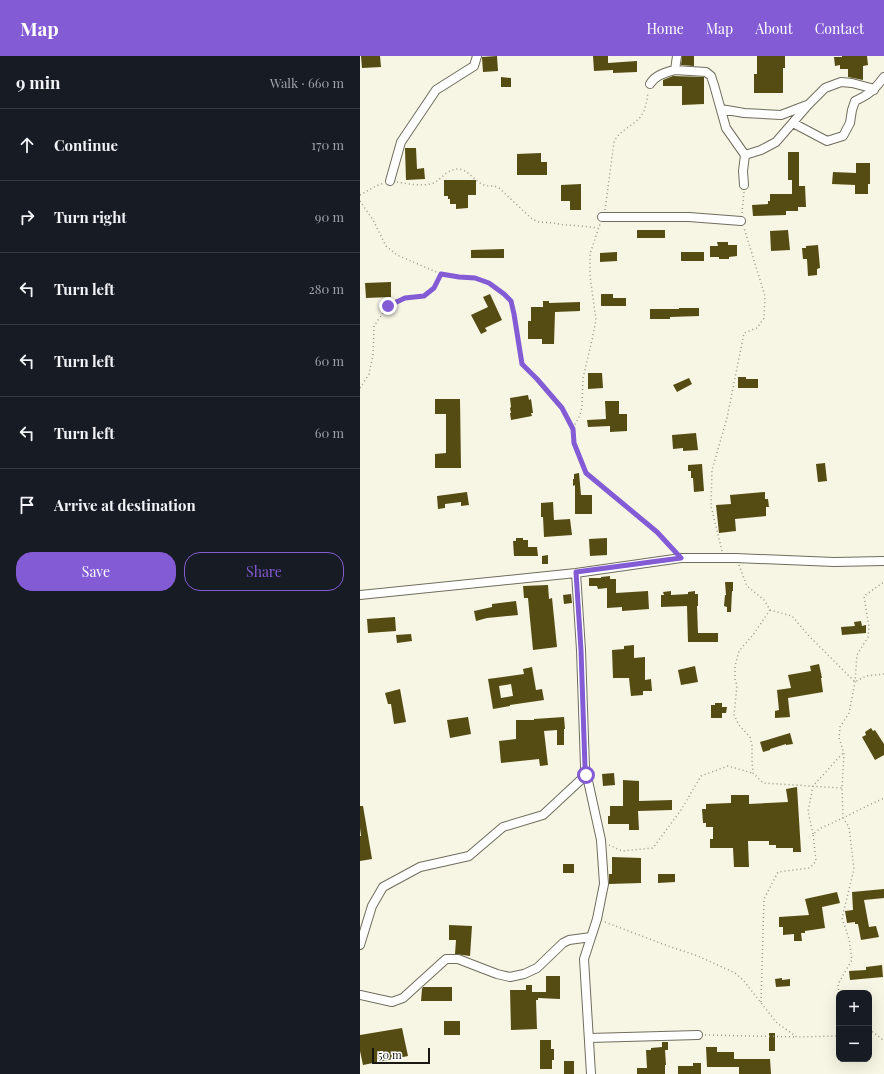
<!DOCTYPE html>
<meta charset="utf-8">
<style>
body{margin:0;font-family:"Playfair Display",serif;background:#242831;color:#f1f3f6}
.controls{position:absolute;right:12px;bottom:12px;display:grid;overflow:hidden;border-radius:8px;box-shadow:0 4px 16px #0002}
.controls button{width:36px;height:36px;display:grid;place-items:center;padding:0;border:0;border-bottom:1px solid #363941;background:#171b24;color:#f1f3f6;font:20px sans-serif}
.scale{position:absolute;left:12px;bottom:10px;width:58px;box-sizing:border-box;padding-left:4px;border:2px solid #191812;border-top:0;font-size:11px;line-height:14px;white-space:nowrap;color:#191812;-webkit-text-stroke:3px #fff;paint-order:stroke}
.stop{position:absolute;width:12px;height:12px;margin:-9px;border:3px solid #835bd5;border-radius:50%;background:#fff}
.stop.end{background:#835bd5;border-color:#fff;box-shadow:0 1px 4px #0008}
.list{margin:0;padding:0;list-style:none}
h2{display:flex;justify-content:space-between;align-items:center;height:52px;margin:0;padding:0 16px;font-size:17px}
h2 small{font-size:13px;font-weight:400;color:#9ea1a6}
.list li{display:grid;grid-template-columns:26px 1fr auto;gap:12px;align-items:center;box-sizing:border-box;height:72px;padding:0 16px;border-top:1px solid #363941}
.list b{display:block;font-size:15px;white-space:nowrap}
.list em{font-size:13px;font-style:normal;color:#9ea1a6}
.actions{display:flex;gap:8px;padding:12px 16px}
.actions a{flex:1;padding:9px 0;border:1px solid #835bd5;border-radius:16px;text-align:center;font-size:14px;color:#835bd5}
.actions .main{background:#835bd5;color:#fff}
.icon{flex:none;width:22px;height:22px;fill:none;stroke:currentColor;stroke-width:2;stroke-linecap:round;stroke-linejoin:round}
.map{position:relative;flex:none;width:524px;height:1018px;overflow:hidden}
header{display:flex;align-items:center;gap:24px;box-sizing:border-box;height:56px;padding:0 20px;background:#835bd5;color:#fff}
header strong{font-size:19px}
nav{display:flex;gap:22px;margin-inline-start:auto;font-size:14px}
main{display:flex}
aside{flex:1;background:#171b24}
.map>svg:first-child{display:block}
.building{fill:#554c13;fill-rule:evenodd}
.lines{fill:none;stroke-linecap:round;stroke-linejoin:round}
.minor-casing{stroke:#706d5e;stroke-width:10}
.path{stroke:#99978a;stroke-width:1.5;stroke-dasharray:1 3;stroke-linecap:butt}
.minor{stroke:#fff;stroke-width:8}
.route{stroke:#835bd5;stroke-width:5}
</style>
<header>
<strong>Map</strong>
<nav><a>Home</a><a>Map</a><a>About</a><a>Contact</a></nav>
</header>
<main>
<aside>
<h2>9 min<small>Walk · 660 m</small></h2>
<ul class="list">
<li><svg class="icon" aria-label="ahead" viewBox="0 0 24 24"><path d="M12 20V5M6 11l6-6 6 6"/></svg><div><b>Continue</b></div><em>170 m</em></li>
<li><svg class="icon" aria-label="right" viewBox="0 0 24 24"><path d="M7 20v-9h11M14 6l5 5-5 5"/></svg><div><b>Turn right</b></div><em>90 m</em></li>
<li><svg class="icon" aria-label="left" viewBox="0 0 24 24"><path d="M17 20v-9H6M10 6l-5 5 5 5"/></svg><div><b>Turn left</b></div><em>280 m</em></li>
<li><svg class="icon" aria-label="left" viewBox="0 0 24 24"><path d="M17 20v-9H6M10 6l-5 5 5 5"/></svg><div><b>Turn left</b></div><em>60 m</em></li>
<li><svg class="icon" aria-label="left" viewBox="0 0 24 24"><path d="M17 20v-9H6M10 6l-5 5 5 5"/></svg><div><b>Turn left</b></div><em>60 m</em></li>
<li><svg class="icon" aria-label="arrive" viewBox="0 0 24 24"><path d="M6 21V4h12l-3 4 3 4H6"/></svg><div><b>Arrive at destination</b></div></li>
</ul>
<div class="actions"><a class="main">Save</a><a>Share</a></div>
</aside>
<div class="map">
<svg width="524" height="1018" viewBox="0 0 524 1018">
<rect width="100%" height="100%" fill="#f7f5e3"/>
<path class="building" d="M1,0H20L21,11L2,12Z
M137,0L138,15L123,16L122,1Z
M233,0H248V7L277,5V16L253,17V14L234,15Z
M322,0H334V10L321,9Z
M397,0H425V12H423V37H394V18H397Z
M482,0H507L508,9L503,10V24L488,21V13H480V9L475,10L474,1H482Z
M313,20L344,21V48L322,49V30H303V24Z
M141,21L151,22V31H141Z
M45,92H56L57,113L64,112L65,123L46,124Z
M428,96H439V130H445L446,151H438V155H426V159L393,160L392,149L408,148V145H410V138H432V124H428Z
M181,97V106H187V119H157V98Z
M496,107H510V128H508V138H495V129L472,128L473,116L496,117Z
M84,124H116V139H108V152L96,153V148H90V143H88V140H84Z
M221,128V154H210V145H201V129Z
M277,174H305V182H277Z
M428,174L430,194L411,195L410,175Z
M357,186H368V189H377V200L369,201V203H359V201H350V190H358Z
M458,189L460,212L457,213V219L448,220L447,203H443L442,192H446V190Z
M144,193V202H111V194Z
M257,196V205L240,206V197Z
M321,196H344V205H321Z
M31,226V241L6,242L5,227Z
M130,238L142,264L125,272L127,275L121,278L111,259L128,251L123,241Z
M241,238H253V242H266V250H241Z
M183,245H189V247L220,246V255L195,256L194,288H182V283H168V265H171V251H183Z
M319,252H339V260L310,261V263H290V253H319Z
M228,317H242L243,332L228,333Z
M378,321H386V323H398V332H378Z
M329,322L332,328L317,336L313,329Z
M168,339L169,344L171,343L173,357H171L172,360L151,364L150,357H151L150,352L151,351L150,342Z
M75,343H100L101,412H75V398L86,397V358H75Z
M245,345H259V358H267V375L250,376V370L228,371L227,364L246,363Z
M336,377L338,394L323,395V392L313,393L312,379Z
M465,407L467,425L458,426L456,408Z
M342,408L344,435L334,436L333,422H331V415H328V409Z
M219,417L221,439H232V458H215V429L213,430V423H214V418Z
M107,436L109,449L101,450V446L85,448V452L78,453L77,440Z
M405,436V443H408L409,451H406V460L375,463L376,475L359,477L356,449L371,448L370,439Z
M193,446L194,464L210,463L212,479L184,481L183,461H181V447Z
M156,482H163V484H168V491H177L178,500H154L153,485H156Z
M247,482V499L230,500L229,483Z
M188,499V508H182V500Z
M250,520V523H256V537L288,535L289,553L262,555V551L247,552V532L238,533L237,530H229V522H241V521Z
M365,526H373V535H372L371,556H367V551L364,550L365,539H366Z
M188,529L189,543L192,542L197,591L173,594L168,542H164L163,530Z
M311,535V539L328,538V536L335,535V538H338V550H337L338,577H358V586H328L327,550L301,551V539H304L303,536Z
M211,538L212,547L204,548L203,539Z
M156,545L158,559L127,562L116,565L114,555L132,551V548Z
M35,561L36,575L8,577L7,563Z
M501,565L502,570L506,569V577L482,579L481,571L495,570L494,566Z
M51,578L52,585L37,587L36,579Z
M274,589V602L285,601V624L291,623L292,635H283V639L271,640L269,622H253L252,594L264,593V590Z
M459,608L462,622H461L463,636L428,642L430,661L415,662V655L419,654L417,634L431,632L428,619L451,615L450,610Z
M335,610L338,626L321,629L318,614Z
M172,611L176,634L182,633L184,644L150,649V650L133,653L128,623L164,618L163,613ZM151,628L153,640L141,642L139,630Z
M40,633L46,666L34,668L31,648H28L25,637Z
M355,647H362V651H367L366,657H362V662H351V649H355Z
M108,661L111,678L90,682L87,664Z
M204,661L205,673H204V689H197V674L184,675L188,709L180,710L179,703L141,707L139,685L156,683V664H174V663Z
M511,672L513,675L515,674L524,688V699L515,704L502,681L506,679L505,676Z
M430,677L433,688L426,689V688L410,693V694L403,696L400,686Z
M254,717L255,729L243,730L242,718Z
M263,724L279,725V745L312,744V754L278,755L279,774H269V768H248V760H250V750H263Z
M437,731L441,796H433V792H416V789H409V785H388L389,811H374L373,792H350V783H353V771H346V767H343L342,753H346V748L371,747V739H389V748L428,746L426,733Z
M0,750H3L12,803L0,805V780H1L0,772Z
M252,801L281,802V827L249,828V818H252Z
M203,808H214V817H203Z
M298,818H315V826L298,827Z
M524,833V842L504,844L509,871L516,870L519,881L501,884L498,868H495V866L487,867L485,855L493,854L492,836Z
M477,836L480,847L462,851L465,872L445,875V877H441L442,885H434V878L423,879V871H419V861L449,859L445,843Z
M89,869L112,870L110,900L95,898L96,884H89Z
M522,909L523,921L490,924L489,915L506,914V911Z
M186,920H200V943L178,942V944H176L177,973L151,974L150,934H166V929H172V936H186Z
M422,922V924L430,923V930L416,931L415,923Z
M63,931H92V945H61L62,933Z
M84,965H100V979H84Z
M42,972L48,1000L3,1009L0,995V979Z
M409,977H415V995H409Z
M180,984H191V993H194V1004H192V1013H180Z
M302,986H308V994H305L306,1009H305V1018H277V1012H287L286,994H291V992L302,991Z
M346,991H357V996H374V1003H410L411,1018H379V1011H347Z
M204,1005H214V1018H204Z
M333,1007H341V1018H318V1010H333Z"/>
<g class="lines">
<defs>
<path id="minor" d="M315,14L346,16L351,20L354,29L366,72L385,99L383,115L384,129
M290,28C295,19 306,16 315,14L317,0
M361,53L384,57L421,59L447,49
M433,67L467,85L483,80L490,67L492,54L495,45C510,38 514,34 524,21
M385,99L401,94L416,86L448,49L465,32L481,26L492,27L511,32L514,34
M30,125L41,86L76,34L114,10L117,0
M242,161H329L381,165
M216,517L221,594L225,711L241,784L244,828L237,863L224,903L231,1018
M0,539L216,517L321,502H376L474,506L524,505
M0,889L12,850L23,831L60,811L109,800L143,771L183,759L226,719
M0,939L32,946L43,942L86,903H98L137,918L150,921L164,918L177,912L203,887L209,884L231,881
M229,982L338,979"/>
</defs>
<use href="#minor" class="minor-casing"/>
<path class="path" d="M37,126C48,128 60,130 71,128C81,125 86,113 98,113C108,113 115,126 124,129C129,131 134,129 139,132L172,163L179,166L193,167L205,169L221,170L238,172
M0,139L16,130L24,127
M0,145L13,164L26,190L37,199L81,218L99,221L115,222L129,227L144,238L151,245L154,258L162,308L177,323L202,352L213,373L214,387L226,417L297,476L315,495
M245,154L254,86C259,74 274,70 281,60C286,53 287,44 288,36
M382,157L384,136
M0,332L9,318L13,299L14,270L28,250L45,242L64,240L74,232L81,218
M213,372L220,359L222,350L223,322L232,284L236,264L230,220V198L240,168
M362,495L351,450L352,414L367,362L384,277L397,272L404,262L405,240L384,172
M379,509L387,530L404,544L410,554L432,560L449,580L495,626L506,620L524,618
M410,554L393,579L379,595L375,610V624L377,629L374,659L379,669L390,681L392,689V705L393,717L403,727L482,732
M453,778L448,755L453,730L483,697
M249,789L262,795L293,792L321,754L341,720L368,710L392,717
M245,866L308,890L338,900L375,917L383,924L417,967L437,981L479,980
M479,938L478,928L492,904L489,883L482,862L494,813L489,771L483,762L503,752L524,742
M401,946L404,843L418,816L450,812L456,805L453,778L461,772L483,762L482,732L484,697L479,682L480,671L489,657L495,626L497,599L508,581L509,571L504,540L524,526
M509,973L523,984L524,986
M345,979L437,981"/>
<use href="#minor" class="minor"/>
</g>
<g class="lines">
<path class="route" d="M28,250L45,242L64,240L74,232L81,218L99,221L115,222L129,227L144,238L151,245L154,258L162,308L177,323L202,352L213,373L214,387L226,417L297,476L321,502L216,516L221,594L225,711L226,719"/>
</g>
</svg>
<div class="controls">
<button>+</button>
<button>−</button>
</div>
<div class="scale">50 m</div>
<div class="stop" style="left:226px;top:719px"></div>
<div class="stop end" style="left:28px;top:250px"></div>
</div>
</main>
